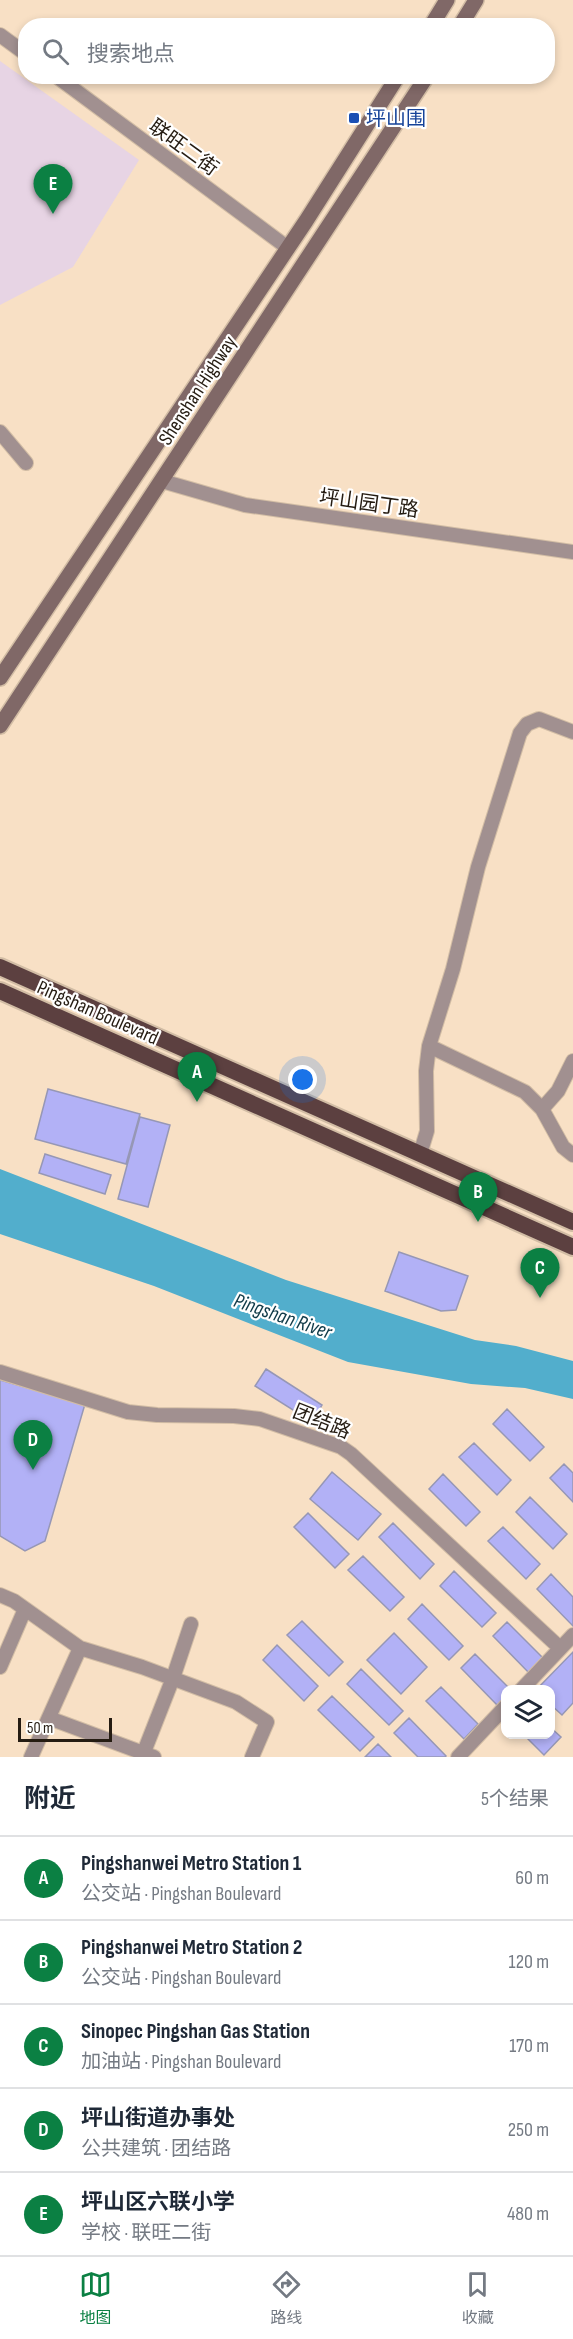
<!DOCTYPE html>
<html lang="zh">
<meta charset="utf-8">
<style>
body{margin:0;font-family:"Sofia Sans Condensed","Noto Sans SC",sans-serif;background:#f2f2f3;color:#1f2937}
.controls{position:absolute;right:18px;bottom:18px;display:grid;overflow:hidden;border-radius:12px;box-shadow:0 3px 9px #0003}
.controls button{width:54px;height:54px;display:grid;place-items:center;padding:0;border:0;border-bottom:2px solid #e0e1e3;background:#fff;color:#1f2937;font:30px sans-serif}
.scale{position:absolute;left:18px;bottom:15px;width:94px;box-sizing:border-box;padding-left:6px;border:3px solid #251c12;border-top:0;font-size:16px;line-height:21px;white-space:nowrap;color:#251c12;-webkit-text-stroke:4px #fff;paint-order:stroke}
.you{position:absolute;left:303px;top:1080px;width:21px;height:21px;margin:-15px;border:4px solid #fff;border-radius:50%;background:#1a73e8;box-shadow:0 0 0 9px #1a73e833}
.badge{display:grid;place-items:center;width:39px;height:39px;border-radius:50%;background:#0b8043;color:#fff;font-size:20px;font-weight:700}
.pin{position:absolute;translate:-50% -50px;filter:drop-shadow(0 2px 3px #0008)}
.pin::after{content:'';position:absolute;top:32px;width:21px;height:18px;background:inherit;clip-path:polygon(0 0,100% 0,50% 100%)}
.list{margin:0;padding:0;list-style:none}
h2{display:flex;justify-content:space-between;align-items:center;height:78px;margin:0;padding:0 24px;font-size:26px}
h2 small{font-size:20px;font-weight:400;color:#747a83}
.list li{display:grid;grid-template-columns:39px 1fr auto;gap:18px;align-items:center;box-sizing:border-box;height:84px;padding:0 24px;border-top:2px solid #e0e1e3}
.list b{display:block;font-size:22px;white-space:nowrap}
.list p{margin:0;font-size:20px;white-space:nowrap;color:#747a83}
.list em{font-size:20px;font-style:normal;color:#747a83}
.icon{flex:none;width:33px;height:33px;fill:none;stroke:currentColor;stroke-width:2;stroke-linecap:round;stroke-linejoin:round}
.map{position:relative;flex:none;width:573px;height:1757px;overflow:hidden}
.search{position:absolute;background:#fff;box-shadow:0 3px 9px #0003;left:18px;right:18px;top:18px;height:66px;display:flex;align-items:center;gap:15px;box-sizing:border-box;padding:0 21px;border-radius:24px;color:#747a83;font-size:22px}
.sheet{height:498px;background:#fff}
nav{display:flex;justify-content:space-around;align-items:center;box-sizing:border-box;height:84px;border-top:2px solid #e0e1e3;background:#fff;font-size:16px;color:#747a83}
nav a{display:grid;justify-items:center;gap:3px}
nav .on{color:#0b8043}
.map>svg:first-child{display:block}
.education{fill:#e7d4e4}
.water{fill:#52aecc}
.building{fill:#b2b1f6;stroke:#9697b5;stroke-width:1.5}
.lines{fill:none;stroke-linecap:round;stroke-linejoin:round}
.minor-casing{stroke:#d2bda5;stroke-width:16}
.secondary-casing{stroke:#d2bda5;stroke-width:18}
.trunk-casing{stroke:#d2bda5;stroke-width:20}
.minor{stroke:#a19090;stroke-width:14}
.secondary{stroke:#806867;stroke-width:15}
.trunk{stroke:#5c4040;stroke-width:16}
.transit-dot{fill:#1a4fb4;stroke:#fff;stroke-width:2}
.labels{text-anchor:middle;stroke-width:4.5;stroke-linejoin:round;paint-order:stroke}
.transit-label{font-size:20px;fill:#164399;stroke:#fff;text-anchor:start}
.street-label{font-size:20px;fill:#251c12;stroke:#fff}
.water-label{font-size:21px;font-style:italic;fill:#113b49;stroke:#fff}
</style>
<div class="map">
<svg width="573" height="1757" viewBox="0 0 573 1757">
<rect width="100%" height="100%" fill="#f8e0c5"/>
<path class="education" d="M0,61L139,160L73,267L0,305Z"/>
<path class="water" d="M0,1169L286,1280L475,1340L516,1346L573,1361V1399L525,1388L471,1384L348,1362L154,1286L0,1234Z"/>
<path class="building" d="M48,1089L140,1114L126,1164L35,1139Z
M140,1117L170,1125L148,1207L118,1199Z
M45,1154L111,1175L105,1194L39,1173Z
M399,1252L468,1276L456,1310L441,1311L385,1291Z
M266,1369L322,1405L312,1422L255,1386Z
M0,1380L85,1404L45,1541L25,1551L0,1536Z
M507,1409L544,1447L530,1461L493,1424Z
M474,1443L511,1480L497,1495L459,1457Z
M564,1464L573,1473V1502L550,1478Z
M332,1472L381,1514L358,1540L310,1499Z
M443,1474L480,1512L466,1526L429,1489Z
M530,1497L567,1534L553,1549L516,1512Z
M308,1513L349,1554L335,1568L294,1527Z
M393,1523L434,1564L420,1579L379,1537Z
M503,1527L540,1564L526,1579L488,1541Z
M363,1556L404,1597L390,1611L348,1570Z
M454,1571L496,1613L482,1627L440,1586Z
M551,1574L573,1597V1626L537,1589Z
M422,1604L463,1646L449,1660L408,1619Z
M302,1621L343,1662L329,1676L287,1635Z
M507,1622L544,1659L530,1674L493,1636Z
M394,1633L427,1667L401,1694L367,1660Z
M277,1645L318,1686L304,1701L263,1660Z
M573,1652V1703L562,1715L550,1704V1690H536Z
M475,1654L511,1690H506V1699L498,1706L461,1668Z
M361,1669L403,1711L389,1725L347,1684Z
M441,1687L478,1724L464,1739L426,1701Z
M332,1696L374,1737L360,1751L318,1710Z
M409,1718L446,1756L445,1757H418L394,1733Z
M550,1727L561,1737L544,1755L523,1734H550Z
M378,1744L391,1757H365Z"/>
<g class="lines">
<defs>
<path id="minor" d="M0,35L26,54
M56,76L288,248
M0,432L26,463
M162,481L245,505L573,552
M429,1046L525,1092L542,1109L563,1147L573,1155
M542,1109L558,1091L573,1061
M420,1154L427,1131L426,1071L429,1046L453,969L478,867L520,733L527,724L539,719L573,732
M0,1372L128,1412L157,1415L234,1416L260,1419L341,1447L351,1454L560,1648
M0,1595L14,1601L80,1648L142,1667L236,1702L267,1722L252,1757
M0,1667L25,1609
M521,1690L573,1635
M49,1718L154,1757
M31,1757L80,1648
M142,1757L173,1678L191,1624
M458,1757L506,1706"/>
<path id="secondary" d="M431,26L447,0
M460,26L476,0
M0,678L306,221L398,76
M0,726L427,76"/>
<path id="trunk" d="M0,967L573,1222
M0,991L573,1247"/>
</defs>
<use href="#minor" class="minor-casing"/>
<use href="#secondary" class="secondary-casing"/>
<use href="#trunk" class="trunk-casing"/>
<use href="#minor" class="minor"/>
<use href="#secondary" class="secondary"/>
<use href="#trunk" class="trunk"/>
</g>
<rect class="transit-dot" x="348" y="112" width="12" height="12" rx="3"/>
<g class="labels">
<g class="transit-label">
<text x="366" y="125">坪山围</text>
</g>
<g class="street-label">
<text transform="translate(184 147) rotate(36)" y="7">联旺二街</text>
<text transform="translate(197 390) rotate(-57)" y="7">Shenshan Highway</text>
<text transform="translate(369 503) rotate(8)" y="7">坪山园丁路</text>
<text transform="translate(98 1012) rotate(24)" y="7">Pingshan Boulevard</text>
<text transform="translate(322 1421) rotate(22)" y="7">团结路</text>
</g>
<g class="water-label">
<text transform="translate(283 1316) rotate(19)" y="7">Pingshan River</text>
</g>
</g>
</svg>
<div class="controls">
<button><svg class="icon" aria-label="layers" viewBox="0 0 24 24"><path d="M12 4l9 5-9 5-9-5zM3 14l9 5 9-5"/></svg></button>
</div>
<div class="scale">50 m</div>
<div class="you"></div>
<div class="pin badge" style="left:197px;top:1102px">A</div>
<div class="pin badge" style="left:478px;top:1222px">B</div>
<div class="pin badge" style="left:540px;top:1298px">C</div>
<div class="pin badge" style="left:33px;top:1470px">D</div>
<div class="pin badge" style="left:53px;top:214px">E</div>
<div class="search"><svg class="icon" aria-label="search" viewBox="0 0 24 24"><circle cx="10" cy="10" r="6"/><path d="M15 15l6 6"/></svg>搜索地点</div>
</div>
<section class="sheet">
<h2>附近<small>5个结果</small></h2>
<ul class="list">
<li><span class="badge">A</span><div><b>Pingshanwei Metro Station 1</b><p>公交站 · Pingshan Boulevard</p></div><em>60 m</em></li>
<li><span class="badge">B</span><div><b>Pingshanwei Metro Station 2</b><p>公交站 · Pingshan Boulevard</p></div><em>120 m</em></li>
<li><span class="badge">C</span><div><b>Sinopec Pingshan Gas Station</b><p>加油站 · Pingshan Boulevard</p></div><em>170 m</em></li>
<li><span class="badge">D</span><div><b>坪山街道办事处</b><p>公共建筑 · 团结路</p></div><em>250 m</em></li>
<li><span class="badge">E</span><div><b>坪山区六联小学</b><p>学校 · 联旺二街</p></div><em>480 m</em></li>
</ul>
</section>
<nav>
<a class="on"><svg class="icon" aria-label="map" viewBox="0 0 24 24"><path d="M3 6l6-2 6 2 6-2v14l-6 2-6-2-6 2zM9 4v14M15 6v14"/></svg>地图</a>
<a><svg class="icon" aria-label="directions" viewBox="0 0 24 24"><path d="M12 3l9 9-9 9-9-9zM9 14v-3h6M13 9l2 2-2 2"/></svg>路线</a>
<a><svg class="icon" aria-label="saved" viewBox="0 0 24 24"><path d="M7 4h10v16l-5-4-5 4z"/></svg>收藏</a>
</nav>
